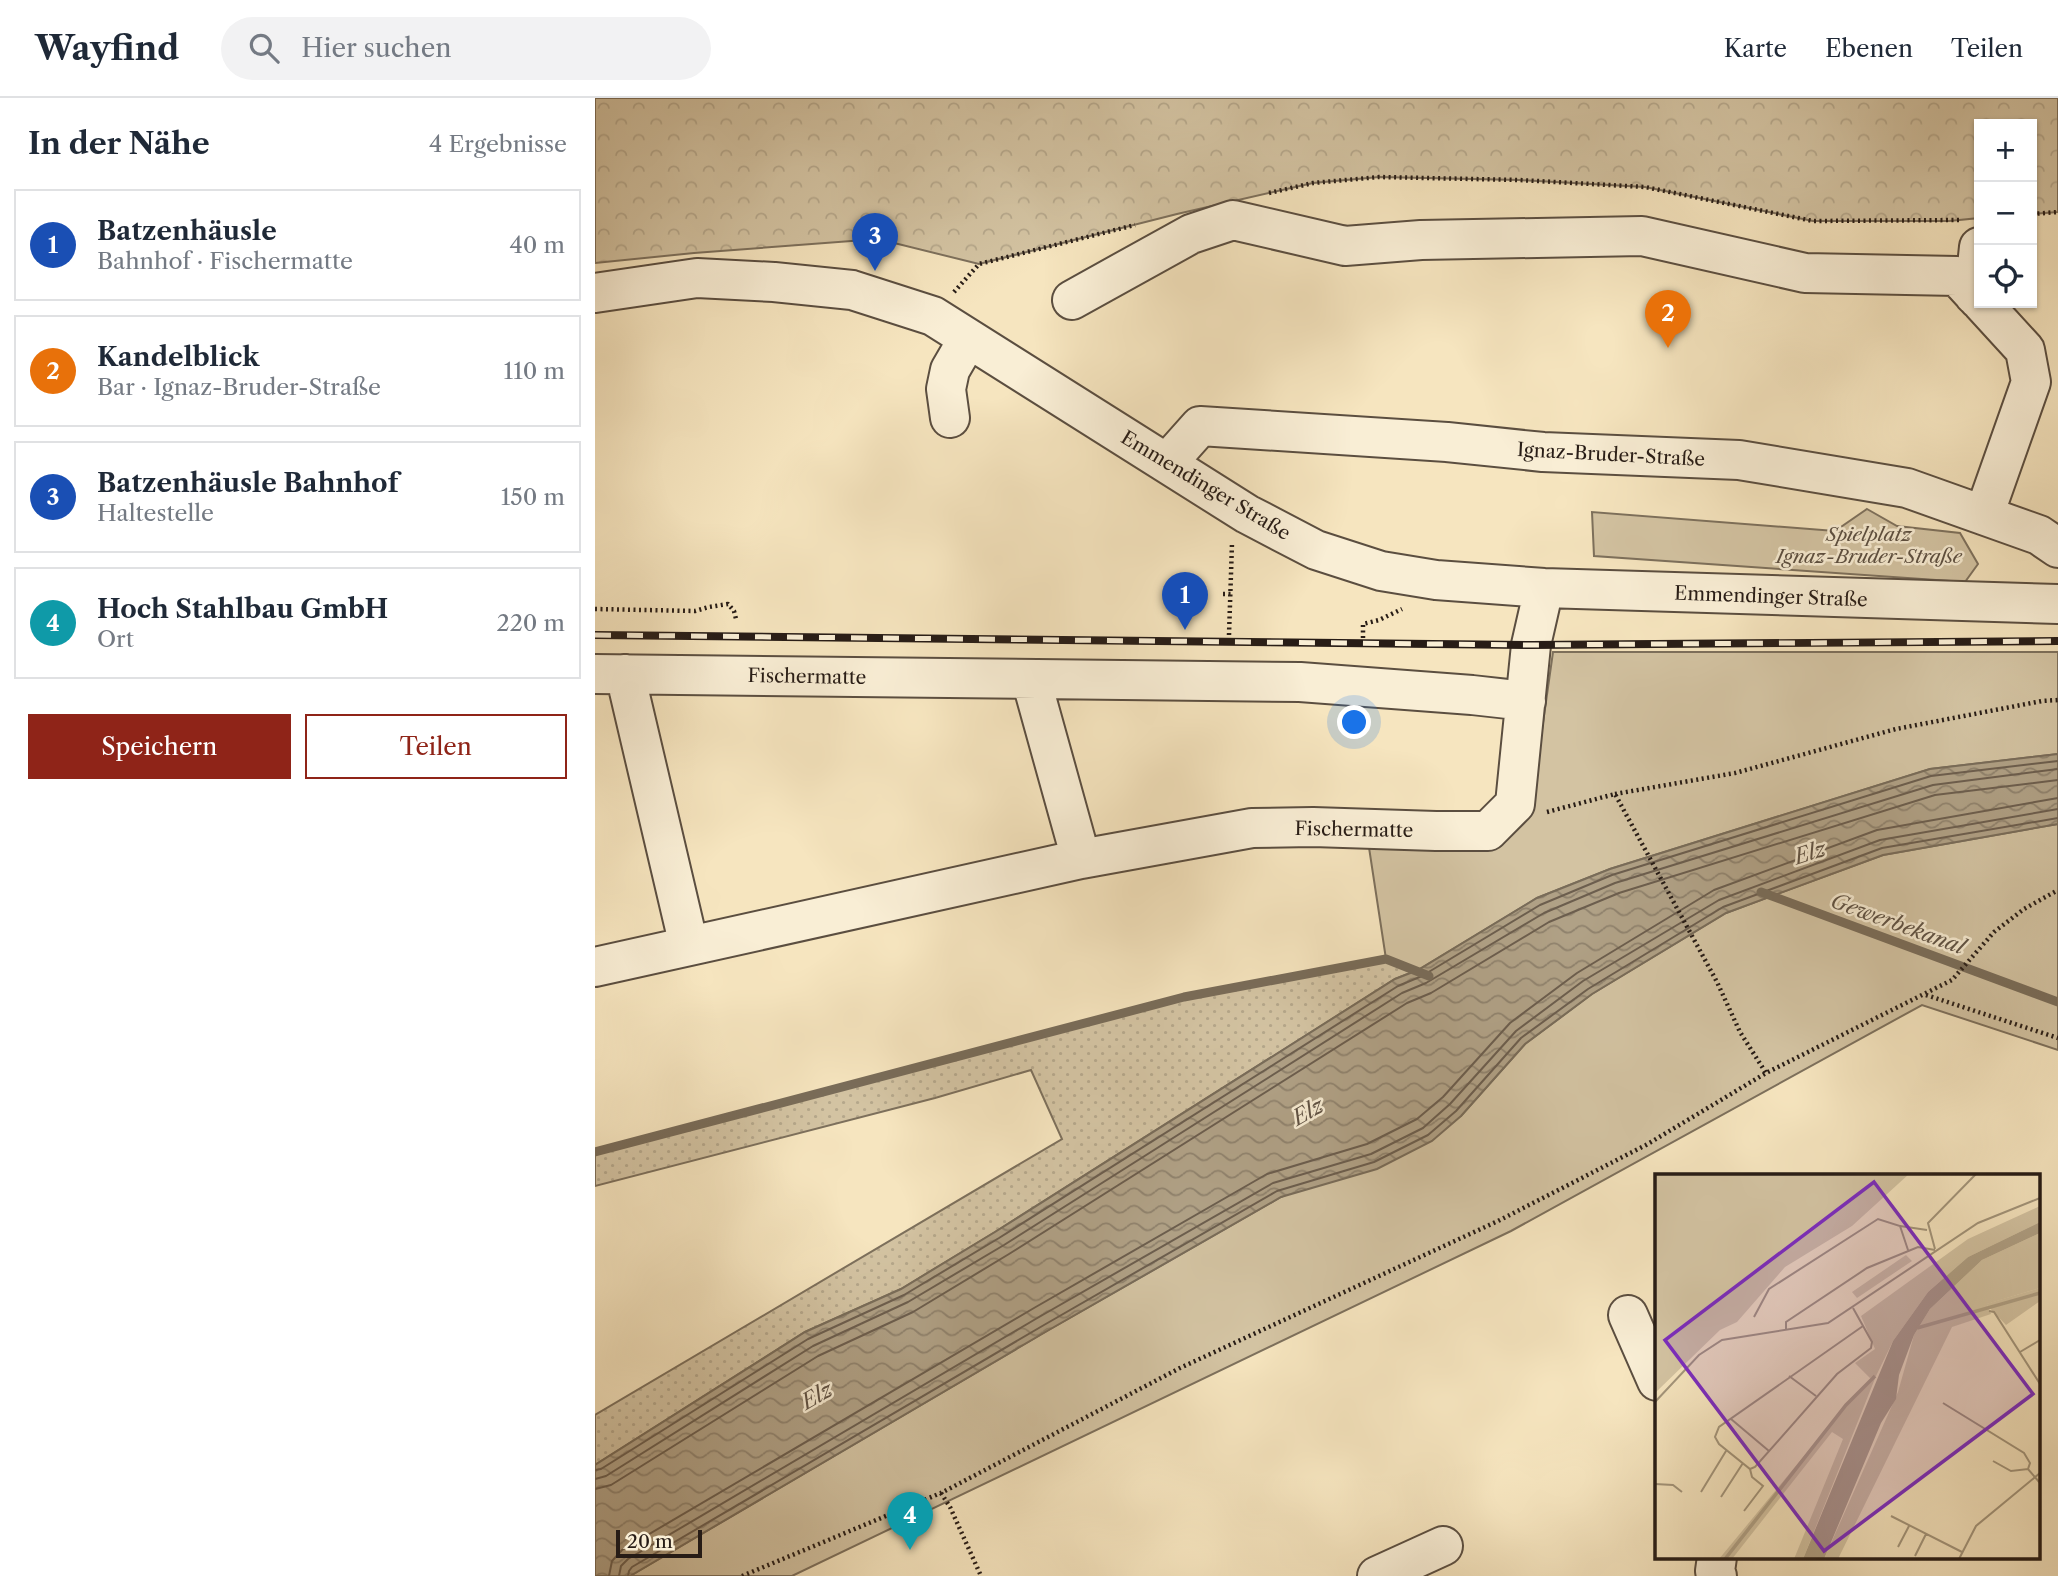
<!DOCTYPE html>
<html lang="de">
<meta charset="utf-8">
<style>
body{margin:0;font-family:"Libre Caslon Text",serif;background:#f2f2f3;color:#1f2937}
.controls{position:absolute;right:21px;top:21px;display:grid;overflow:hidden;border-radius:0px;box-shadow:0 2px 5px #0004}
.controls button{width:63px;height:63px;display:grid;place-items:center;padding:0;border:0;border-bottom:2px solid #e0e1e3;background:#fff;color:#1f2937;font:35px sans-serif}
.scale{position:absolute;left:21px;bottom:18px;width:86px;box-sizing:border-box;padding-left:7px;border:4px solid #271c16;border-top:0;font-size:19px;line-height:24px;white-space:nowrap;color:#271c16;-webkit-text-stroke:5px #f9eed5;paint-order:stroke}
.you{position:absolute;left:760px;top:625px;width:24px;height:24px;margin:-18px;border:5px solid #fff;border-radius:50%;background:#1a73e8;box-shadow:0 0 0 10px #1a73e833}
.badge{display:grid;place-items:center;width:46px;height:46px;border-radius:50%;background:#8f2418;color:#fff;font-size:23px;font-weight:700}
.pin{position:absolute;translate:-50% -58px;filter:drop-shadow(0 2px 4px #0008)}
.pin::after{content:'';position:absolute;top:37px;width:24px;height:21px;background:inherit;clip-path:polygon(0 0,100% 0,50% 100%)}
.list{margin:0;padding:0;list-style:none}
h2{display:flex;justify-content:space-between;align-items:center;height:91px;margin:0;padding:0 28px;font-size:30px}
h2 small{font-size:23px;font-weight:400;color:#747a83}
.list li{display:grid;grid-template-columns:46px 1fr auto;gap:21px;align-items:center;box-sizing:border-box;height:112px;margin:0 14px 14px;padding:0 14px;border:2px solid #e0e1e3;border-radius:0px}
.list b{display:block;font-size:26px;white-space:nowrap}
.list p{margin:0;font-size:23px;white-space:nowrap;color:#747a83}
.list em{font-size:23px;font-style:normal;color:#747a83}
.actions{display:flex;gap:14px;padding:21px 28px}
.actions a{flex:1;padding:16px 0;border:2px solid #8f2418;border-radius:0px;text-align:center;font-size:24px;color:#8f2418}
.actions .main{background:#8f2418;color:#fff}
.icon{flex:none;width:38px;height:38px;fill:none;stroke:currentColor;stroke-width:2;stroke-linecap:round;stroke-linejoin:round}
.map{position:relative;flex:none;width:1463px;height:1478px;overflow:hidden}
header{display:flex;align-items:center;gap:42px;box-sizing:border-box;height:98px;padding:0 35px;background:#fff;border-bottom:2px solid #e0e1e3}
header strong{font-size:33px}
nav{display:flex;gap:38px;margin-inline-start:auto;font-size:24px}
.search{width:490px;height:63px;background:#f2f2f3;display:flex;align-items:center;gap:18px;box-sizing:border-box;padding:0 24px;border-radius:38px;color:#747a83;font-size:26px}
main{display:flex}
aside{flex:1;background:#fff}
.map>svg:first-child{display:block}
.grass{fill:url(#grass-dots);stroke:#7d705c;stroke-width:2}
.forest{fill:url(#forest-crowns);stroke:#7d705c;stroke-width:2}
.green{fill:#d3c3a2;stroke:#7d705c;stroke-width:2}
.water{fill:url(#water-waves);stroke:#796c59;stroke-width:2}
.lines{fill:none;stroke-linecap:round;stroke-linejoin:round}
.shore{stroke:#6c5e4e;stroke-width:2}
.stream{stroke:#796c59;stroke-width:9}
.minor-casing{stroke:#5b4e40;stroke-width:42}
.path{stroke:#271c16;stroke-width:4.5;stroke-dasharray:2 3.5;stroke-linecap:butt}
.minor{stroke:#f9eed5;stroke-width:38}
.rail-casing{stroke:#271c16;stroke-width:8}
.rail{stroke:#f9eed5;stroke-width:5;stroke-dasharray:16;stroke-linecap:butt}
.labels{text-anchor:middle;stroke-width:5;stroke-linejoin:round;paint-order:stroke}
.street-label{font-size:19px;fill:#271c16;stroke:#f9eed5}
.park-label{font-size:19px;font-style:italic;fill:#5b4e40;stroke:#f9eed5}
.water-label{font-size:21px;font-style:italic;fill:#5e5143;stroke:#f9eed5}
.inset-river{fill:none;stroke:#b0a186;stroke-width:3.5}
.inset-road{fill:none;stroke:#a3957b;stroke-width:2}
.view{fill:#7b2cbf;fill-opacity:0.15;stroke:#7b2cbf;stroke-width:3.5}
.inset-edge{fill:none;stroke:#271c16;stroke-width:3.5}
</style>
<header>
<strong>Wayfind</strong>
<div class="search"><svg class="icon" aria-label="search" viewBox="0 0 24 24"><circle cx="10" cy="10" r="6"/><path d="M15 15l6 6"/></svg>Hier suchen</div>
<nav><a>Karte</a><a>Ebenen</a><a>Teilen</a></nav>
</header>
<main>
<aside>
<h2>In der Nähe<small>4 Ergebnisse</small></h2>
<ul class="list">
<li><span class="badge" style="background:#1a4fb4">1</span><div><b>Batzenhäusle</b><p>Bahnhof · Fischermatte</p></div><em>40 m</em></li>
<li><span class="badge" style="background:#e8710a">2</span><div><b>Kandelblick</b><p>Bar · Ignaz-Bruder-Straße</p></div><em>110 m</em></li>
<li><span class="badge" style="background:#1a4fb4">3</span><div><b>Batzenhäusle Bahnhof</b><p>Haltestelle</p></div><em>150 m</em></li>
<li><span class="badge" style="background:#0f9aa8">4</span><div><b>Hoch Stahlbau GmbH</b><p>Ort</p></div><em>220 m</em></li>
</ul>
<div class="actions"><a class="main">Speichern</a><a>Teilen</a></div>
</aside>
<div class="map">
<svg width="1463" height="1478" viewBox="0 0 1463 1478">
<defs>
<pattern id="grass-dots" width="8" height="8" patternUnits="userSpaceOnUse" patternTransform="scale(1.75)"><rect width="8" height="8" fill="#d3c3a2"/><path d="M2 2h.1M6 6h.1" fill="none" stroke="#b5a78b" stroke-width="1.8" stroke-linecap="round"/></pattern>
<pattern id="forest-crowns" width="20" height="18" patternUnits="userSpaceOnUse" patternTransform="scale(1.75)"><rect width="20" height="18" fill="#d3c3a2"/><path d="M2 6a3 3 0 1 1 6 0M12 15a3 3 0 1 1 6 0" fill="none" stroke="#b5a78b"/></pattern>
<pattern id="water-waves" width="16" height="10" patternUnits="userSpaceOnUse" patternTransform="scale(1.75)"><rect width="16" height="10" fill="#b0a186"/><path d="M0 5q4-4 8 0t8 0" fill="none" stroke="#8f826d"/></pattern>
</defs>
<rect width="100%" height="100%" fill="#f6e5bf"/>
<filter id="stains"><feTurbulence type="fractalNoise" baseFrequency=".00286" numOctaves="4"/><feColorMatrix values="0 0 0 0 .2 0 0 0 0 .09 0 0 0 0 .02 0 0 0 .5 -.17"/></filter>
<radialGradient id="worn" r=".72"><stop offset=".6" stop-color="#630" stop-opacity="0"/><stop offset="1" stop-color="#630" stop-opacity=".3"/></radialGradient>
<path class="grass" d="M791,861L823,872L800,881L400,1134L306,1191L210,1234L0,1367V1317L467,1041L436,972L340,1000L0,1088V1054L589,899Z"/>
<path class="forest" d="M0,0H1463V114L1437,116V26H1384V120L1354,123H1218L1050,89L924,82L784,79L718,85L582,116L384,166L283,141L99,155L0,165Z"/>
<path class="green" d="M1272,411L1302,428L1365,435L1383,466L1370,484L999,458L997,414L1240,433Z
M958,554H1463V656L1335,671L1015,771L942,800L823,872L791,861L773,743L906,748L935,717Z
M1463,726V952L1327,907L916,1133L197,1478H35L452,1233L686,1099L866,1018L930,946L997,896L1131,815L1288,757Z"/>
<path class="water" d="M1463,656V726L1288,757L1131,815L997,896L930,946L866,1018L837,1043L782,1071L686,1099L452,1233L35,1478H0V1367L210,1234L306,1191L400,1134L800,881L823,872L942,800L1015,771L1335,671Z"/>
<g class="lines">
<path class="shore" d="M0,1372L6,1371L213,1241L309,1197L404,1140L803,888L827,878L945,807L1017,777L1336,678L1463,663
M0,1381L11,1378L218,1248L313,1204L409,1147L807,895L831,885L949,815L1020,785L1338,687L1463,671
M0,1391L16,1387L223,1258L318,1214L414,1156L812,905L836,895L954,824L1024,795L1340,697L1463,682
M14,1478L17,1463L27,1452L439,1210L672,1076L772,1046L822,1021L848,999L915,925L982,875L1119,792L1282,732L1463,700
M24,1478L26,1468L33,1461L444,1219L678,1085L776,1056L828,1030L855,1006L921,933L988,883L1124,802L1285,742L1463,711
M33,1478L34,1473L37,1469L449,1227L682,1093L779,1064L833,1037L861,1013L926,940L993,891L1128,809L1287,750L1463,720"/>
<path class="stream" d="M1166,794L1463,904
M0,1054L589,899L791,861L834,878"/>
<defs>
<path id="minor" d="M0,195L102,180L179,184L257,192L338,218L652,416L721,452L786,473L841,482L949,490L1463,506
M1379,197L1384,149
M477,202L596,136L638,122L750,148L826,142L1047,138L1210,175L1362,178L1384,202
M1387,205L1430,252L1436,284L1389,417
M355,320L351,291L355,272L373,241
M572,365L605,328L852,344L948,354L1144,362L1312,390L1444,437L1463,450
M0,576L705,584L877,597L931,603
M30,576L94,848
M436,581L486,761
M0,869L486,761L657,730L718,729L841,733H893L920,706L936,547L949,490
M1033,1217L1062,1283
M782,1478L848,1448
M1122,1478L1120,1473L1122,1459"/>
</defs>
<use href="#minor" class="minor-casing"/>
<path class="path" d="M674,95L718,85L784,79L924,82L1050,89L1218,123L1364,122
M1437,116L1463,114
M359,194L384,166L540,127
M628,496H636
M0,511L100,513L114,509L133,506L139,513L141,521
M634,537L637,445
M768,540V526L784,522L807,511
M1020,696L1140,675L1301,631L1447,603L1463,602
M952,714L1020,696L1122,884L1145,934L1171,975
M1331,897L1463,940
M346,1395L355,1409L386,1478
M147,1478L346,1395L585,1270L903,1123L1051,1047L1171,975L1357,882L1399,834L1429,811L1463,792"/>
<use href="#minor" class="minor"/>
<defs>
<path id="rail" d="M0,537L936,547L1463,543"/>
</defs>
<use href="#rail" class="rail-casing"/>
<use href="#rail" class="rail"/>
</g>
<g class="labels">
<g class="street-label">
<text transform="translate(1016 356) rotate(3)" y="7">Ignaz-Bruder-Straße</text>
<text transform="translate(611 387) rotate(31)" y="7">Emmendinger Straße</text>
<text transform="translate(1176 498) rotate(2)" y="7">Emmendinger Straße</text>
<text transform="translate(212 578) rotate(1)" y="7">Fischermatte</text>
<text transform="translate(759 731) rotate(1)" y="7">Fischermatte</text>
</g>
<g class="park-label">
<text x="1274" y="443">Spielplatz<tspan x="1274" dy="22">Ignaz-Bruder-Straße</tspan></text>
</g>
<g class="water-label">
<text transform="translate(1215 755) rotate(-18)" y="7">Elz</text>
<text transform="translate(1303 826) rotate(20)" y="7">Gewerbekanal</text>
<text transform="translate(713 1014) rotate(-30)" y="7">Elz</text>
<text transform="translate(222 1298) rotate(-30)" y="7">Elz</text>
</g>
</g>
<g transform="translate(1060 1076)">
<rect width="385" height="385" fill="#f6e5bf"/>
<path d="M385,114V127L351,151L331,130ZM221,202L148,385H139L188,265L177,258L77,385H64L191,231Z" fill="#d3c3a2"/>
<path d="M0,0H254L197,52L130,93L82,148L65,156L0,219Z" fill="#d3c3a2"/>
<path d="M385,32V48L313,83L273,118L238,167L221,202L215,204L200,189L220,175L206,142L313,65ZM385,59V114L332,130L336,140L297,153L183,385H169L243,218L259,161L275,135L327,86ZM251,81L257,87L202,124L197,118Z" fill="#d3c3a2"/>
<path d="M385,48V59L327,86L275,135L259,161L244,201L241,225L226,249L169,385H148L238,167L273,118L313,83Z" fill="#b0a186"/>
<path class="inset-river" d="M262,154L385,119M70,385L191,231L220,202"/>
<path class="inset-road" d="M245,52L272,56M280,75L273,49L321,0M198,134L217,168L216,174L182,200L100,293L95,295L64,270L60,263L64,253L208,152M334,137L339,138L385,210M99,143L114,115L223,45L245,52L253,76M131,156V148L212,94L263,73L280,76M365,178L385,166M134,202L161,222M0,228L44,181L67,166L173,149L323,49L385,24M288,229L369,279L375,289L373,295M76,245L114,277M338,287L356,297L373,295L385,309M0,310L18,311L27,318M46,318L71,277M66,323L88,289M89,337L108,312L97,303L95,295M236,342L307,378M243,373L254,352M260,382L271,360M304,385L321,352L385,299"/>
<path class="view" d="M219,8L378,220L169,377L10,166Z"/>
<rect width="385" height="385" class="inset-edge"/>
</g>
<rect width="100%" height="100%" filter="url(#stains)"/>
<rect width="100%" height="100%" fill="url(#worn)"/>
</svg>
<div class="controls">
<button>+</button>
<button>−</button>
<button><svg class="icon" aria-label="locate" viewBox="0 0 24 24"><circle cx="12" cy="12" r="6"/><path d="M12 2v4M12 18v4M2 12h4M18 12h4"/></svg></button>
</div>
<div class="scale">20 m</div>
<div class="you"></div>
<div class="pin badge" style="left:590px;top:532px;background:#1a4fb4">1</div>
<div class="pin badge" style="left:1073px;top:250px;background:#e8710a">2</div>
<div class="pin badge" style="left:280px;top:173px;background:#1a4fb4">3</div>
<div class="pin badge" style="left:315px;top:1452px;background:#0f9aa8">4</div>
</div>
</main>
